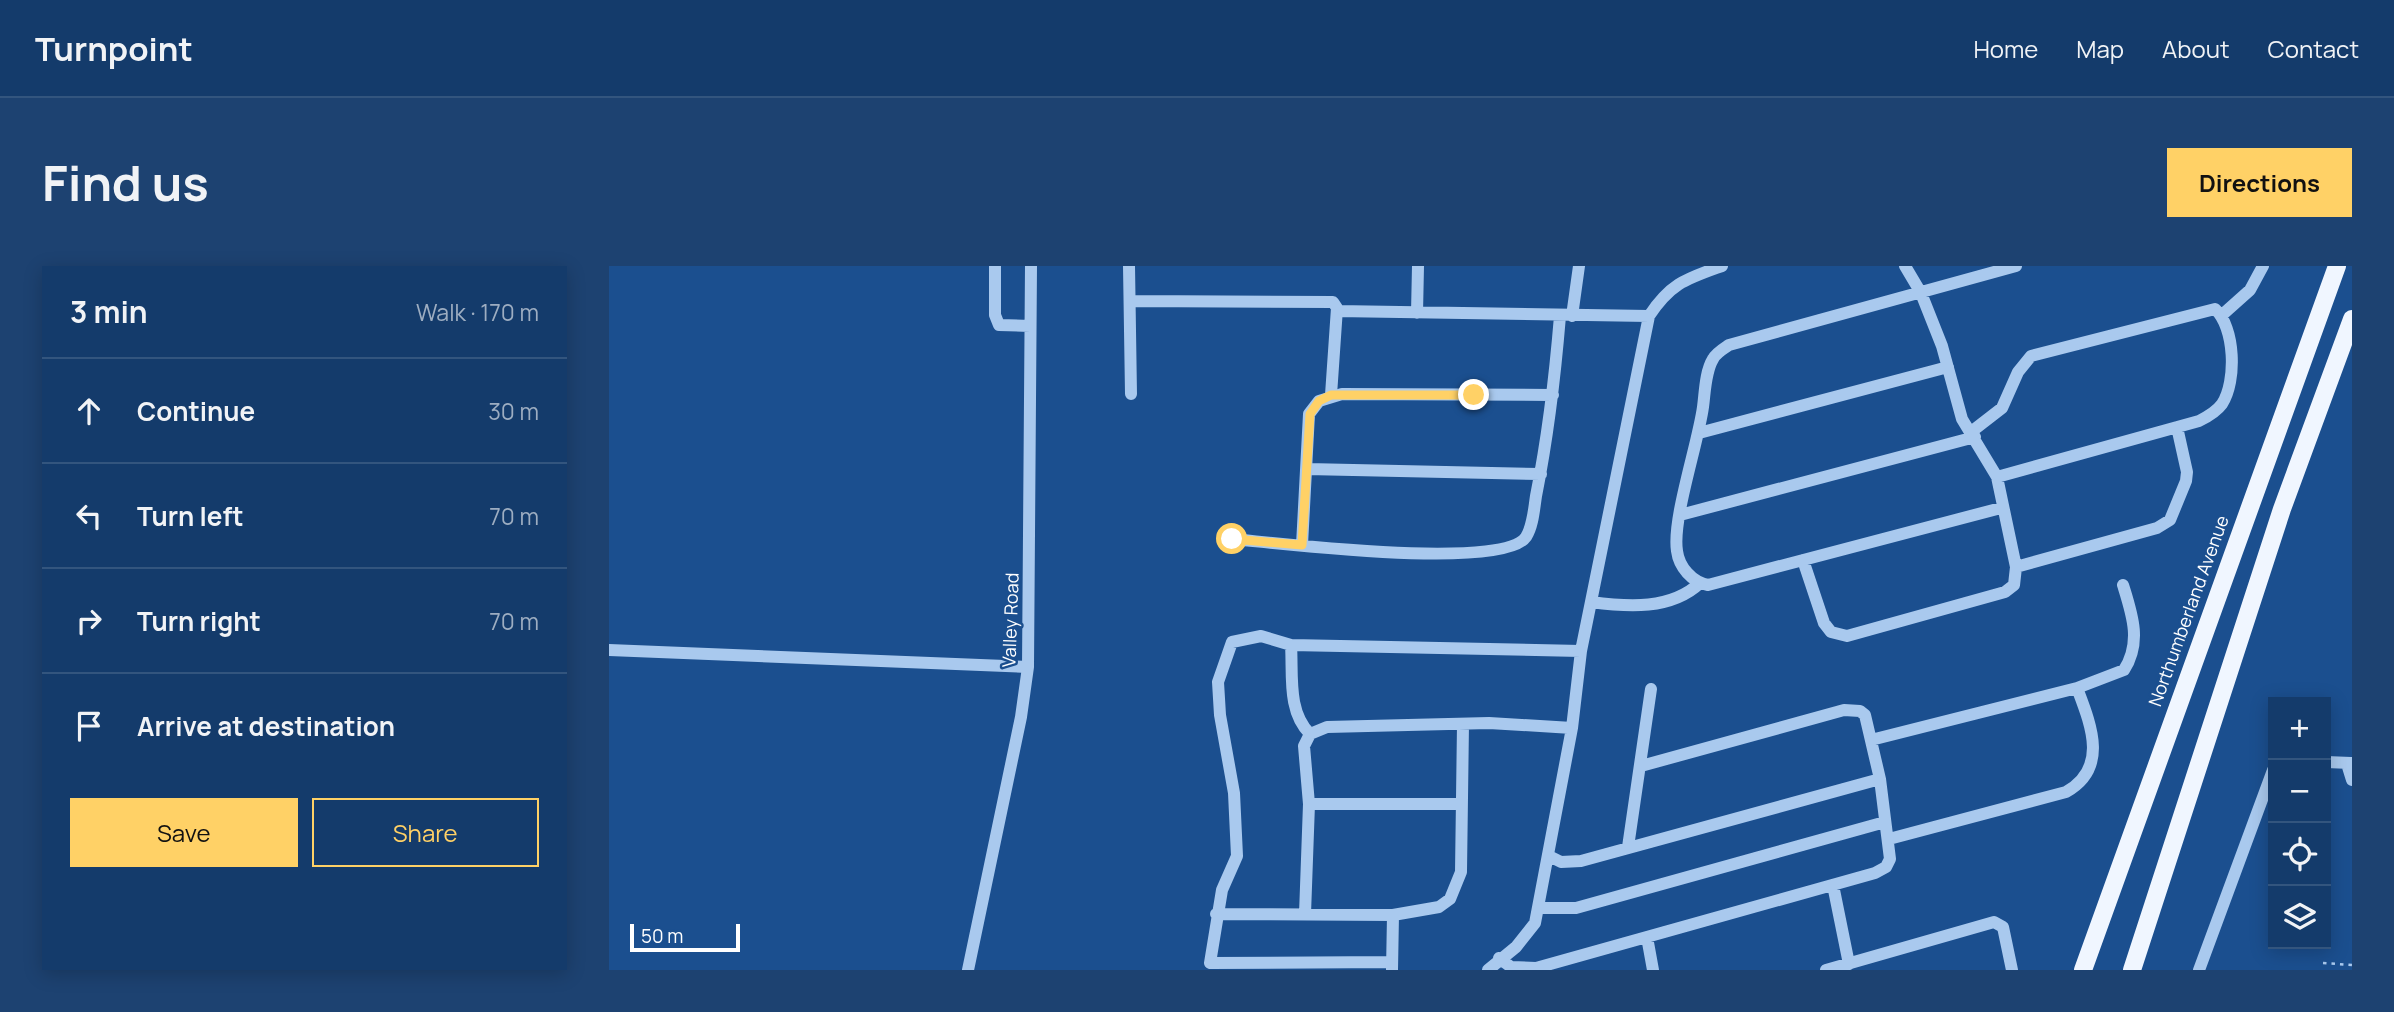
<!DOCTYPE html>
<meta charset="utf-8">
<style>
body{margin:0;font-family:Manrope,sans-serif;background:#1d4271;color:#f1f3f6}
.controls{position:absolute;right:21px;bottom:21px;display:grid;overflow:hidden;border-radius:0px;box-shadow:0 4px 18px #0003}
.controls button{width:63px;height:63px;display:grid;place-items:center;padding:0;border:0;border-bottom:2px solid #33557e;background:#143b6b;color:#f1f3f6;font:35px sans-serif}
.scale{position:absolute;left:21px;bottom:18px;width:110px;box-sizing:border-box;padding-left:7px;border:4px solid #fff;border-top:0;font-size:19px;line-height:24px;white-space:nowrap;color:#fff;-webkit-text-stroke:5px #1b4f8f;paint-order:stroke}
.stop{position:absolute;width:21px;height:21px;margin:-16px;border:5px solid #ffd166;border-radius:50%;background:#fff}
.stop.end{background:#ffd166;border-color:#fff;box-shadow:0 2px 7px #0008}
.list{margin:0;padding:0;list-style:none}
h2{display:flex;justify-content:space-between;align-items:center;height:91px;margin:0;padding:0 28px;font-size:30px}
h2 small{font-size:23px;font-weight:400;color:#9dadc1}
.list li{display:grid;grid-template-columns:46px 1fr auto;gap:21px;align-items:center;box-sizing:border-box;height:105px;padding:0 28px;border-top:2px solid #33557e}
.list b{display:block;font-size:26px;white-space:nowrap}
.list em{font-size:23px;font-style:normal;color:#9dadc1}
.actions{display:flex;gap:14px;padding:21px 28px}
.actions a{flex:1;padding:16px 0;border:2px solid #ffd166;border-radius:0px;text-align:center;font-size:24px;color:#ffd166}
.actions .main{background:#ffd166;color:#111}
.icon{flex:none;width:38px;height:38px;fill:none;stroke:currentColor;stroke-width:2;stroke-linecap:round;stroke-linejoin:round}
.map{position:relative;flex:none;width:1743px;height:704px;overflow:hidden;border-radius:0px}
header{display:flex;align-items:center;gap:42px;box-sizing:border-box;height:98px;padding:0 35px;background:#143b6b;border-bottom:2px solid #33557e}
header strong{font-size:33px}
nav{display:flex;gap:38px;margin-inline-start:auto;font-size:24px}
.intro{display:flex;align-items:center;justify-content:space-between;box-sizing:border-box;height:168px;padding:0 42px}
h1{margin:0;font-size:49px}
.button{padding:18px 32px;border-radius:0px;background:#ffd166;color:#111;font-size:24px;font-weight:700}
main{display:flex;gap:42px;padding:0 42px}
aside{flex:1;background:#143b6b;border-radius:0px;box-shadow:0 4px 18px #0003}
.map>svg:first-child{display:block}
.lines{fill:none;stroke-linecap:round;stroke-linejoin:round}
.path{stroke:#a9c9ee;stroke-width:2.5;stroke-dasharray:3.5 5;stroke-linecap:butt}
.minor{stroke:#a9c9ee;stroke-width:12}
.major{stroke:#f0f6ff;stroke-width:18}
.route{stroke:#ffd166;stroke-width:9}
.labels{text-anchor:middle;stroke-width:5;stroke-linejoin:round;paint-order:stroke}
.street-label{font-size:18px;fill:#fff;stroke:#1b4f8f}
</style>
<header>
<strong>Turnpoint</strong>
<nav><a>Home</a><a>Map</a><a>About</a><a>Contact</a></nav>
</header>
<div class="intro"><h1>Find us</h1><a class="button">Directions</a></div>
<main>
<aside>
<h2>3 min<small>Walk · 170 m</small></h2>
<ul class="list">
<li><svg class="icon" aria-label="ahead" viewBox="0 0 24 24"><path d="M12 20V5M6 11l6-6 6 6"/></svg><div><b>Continue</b></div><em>30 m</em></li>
<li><svg class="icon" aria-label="left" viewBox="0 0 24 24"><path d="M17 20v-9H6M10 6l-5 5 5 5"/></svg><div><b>Turn left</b></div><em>70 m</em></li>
<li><svg class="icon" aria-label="right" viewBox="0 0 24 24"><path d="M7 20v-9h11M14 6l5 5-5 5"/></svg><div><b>Turn right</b></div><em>70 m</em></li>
<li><svg class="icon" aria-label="arrive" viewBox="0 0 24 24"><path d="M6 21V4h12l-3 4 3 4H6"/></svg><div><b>Arrive at destination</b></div></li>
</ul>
<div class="actions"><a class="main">Save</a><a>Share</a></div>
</aside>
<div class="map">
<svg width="1743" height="704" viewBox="0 0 1743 704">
<rect width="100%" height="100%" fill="#1b4f8f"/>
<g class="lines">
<path class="path" d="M1714,697L1743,699"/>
<path class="minor" d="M386,0V49L390,59L421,60
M520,0L522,128
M522,35L724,36L728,42L722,129
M728,45L1040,50
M808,47L809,0
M1613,49L1641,24L1654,0
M963,50L970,0
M1362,166L1393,142L1409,106L1422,90L1606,43C1626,61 1628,115 1613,138C1608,145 1598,151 1590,155L1388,211
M1090,167L1339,101
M698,203L932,208
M1392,242L1099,319C1083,316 1070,301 1068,285C1063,253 1089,178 1094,141C1096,127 1096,106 1104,93C1107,87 1114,83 1120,79L1407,0
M1071,249L1366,171
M623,273C669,277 894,305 917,271C924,260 925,243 927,230C939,170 946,111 951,50
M693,279L700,148L710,135L733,128L944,129
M1194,294L1215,357L1222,366L1238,370L1396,326L1405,319L1407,301L1388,211L1353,153L1333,80L1312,27L1296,0
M1407,301L1548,262L1561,254L1577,215L1578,206L1568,161
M982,336C1019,341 1062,344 1091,317
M682,379L972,385
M0,384L419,401
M701,468C678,445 684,409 682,379L652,370L623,376L609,416L611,449L625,527L628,590L613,624L601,697L783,696
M1262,474L1468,422L1515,404C1533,376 1523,348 1514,319
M1717,496L1742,497L1739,501L1743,514
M700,538H852
M1280,573L1457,526C1500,502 1482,459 1468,422
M1019,581L1042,423
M940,590L952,596L972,595L1271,513
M1224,619L1240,698
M929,642H967L1276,556
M607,648L784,649L830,641L841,633L852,606L854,458
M696,648L700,538L695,480L701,468L718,461L880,457L963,462
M1038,671L1044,704
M890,692L902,701L927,702L1266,607L1277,601L1281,593L1271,513L1256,449L1251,445L1235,444L1032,500
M359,704L412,451L419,401L422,0
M783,704L784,649
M879,704L907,681L926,657L963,462L972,385L1040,50C1062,17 1077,13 1113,0
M1217,704L1385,656L1394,661L1403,704
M1590,704L1664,504"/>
<path class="major" d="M1474,704L1728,0
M1523,704L1673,243L1743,53"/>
</g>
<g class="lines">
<path class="route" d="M623,273L693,279L701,148L710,135L722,129H865"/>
</g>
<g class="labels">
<g class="street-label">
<text transform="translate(1580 345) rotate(-70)" y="6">Northumberland Avenue</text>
<text transform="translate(402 354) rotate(-88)" y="6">Valley Road</text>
</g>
</g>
</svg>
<div class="controls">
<button>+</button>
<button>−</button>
<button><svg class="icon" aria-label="locate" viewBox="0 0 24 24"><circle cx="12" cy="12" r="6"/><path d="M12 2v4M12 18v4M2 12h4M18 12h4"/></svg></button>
<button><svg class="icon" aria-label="layers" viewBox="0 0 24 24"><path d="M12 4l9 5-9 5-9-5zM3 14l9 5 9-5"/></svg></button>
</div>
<div class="scale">50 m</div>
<div class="stop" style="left:623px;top:273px"></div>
<div class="stop end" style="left:865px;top:129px"></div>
</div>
</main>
